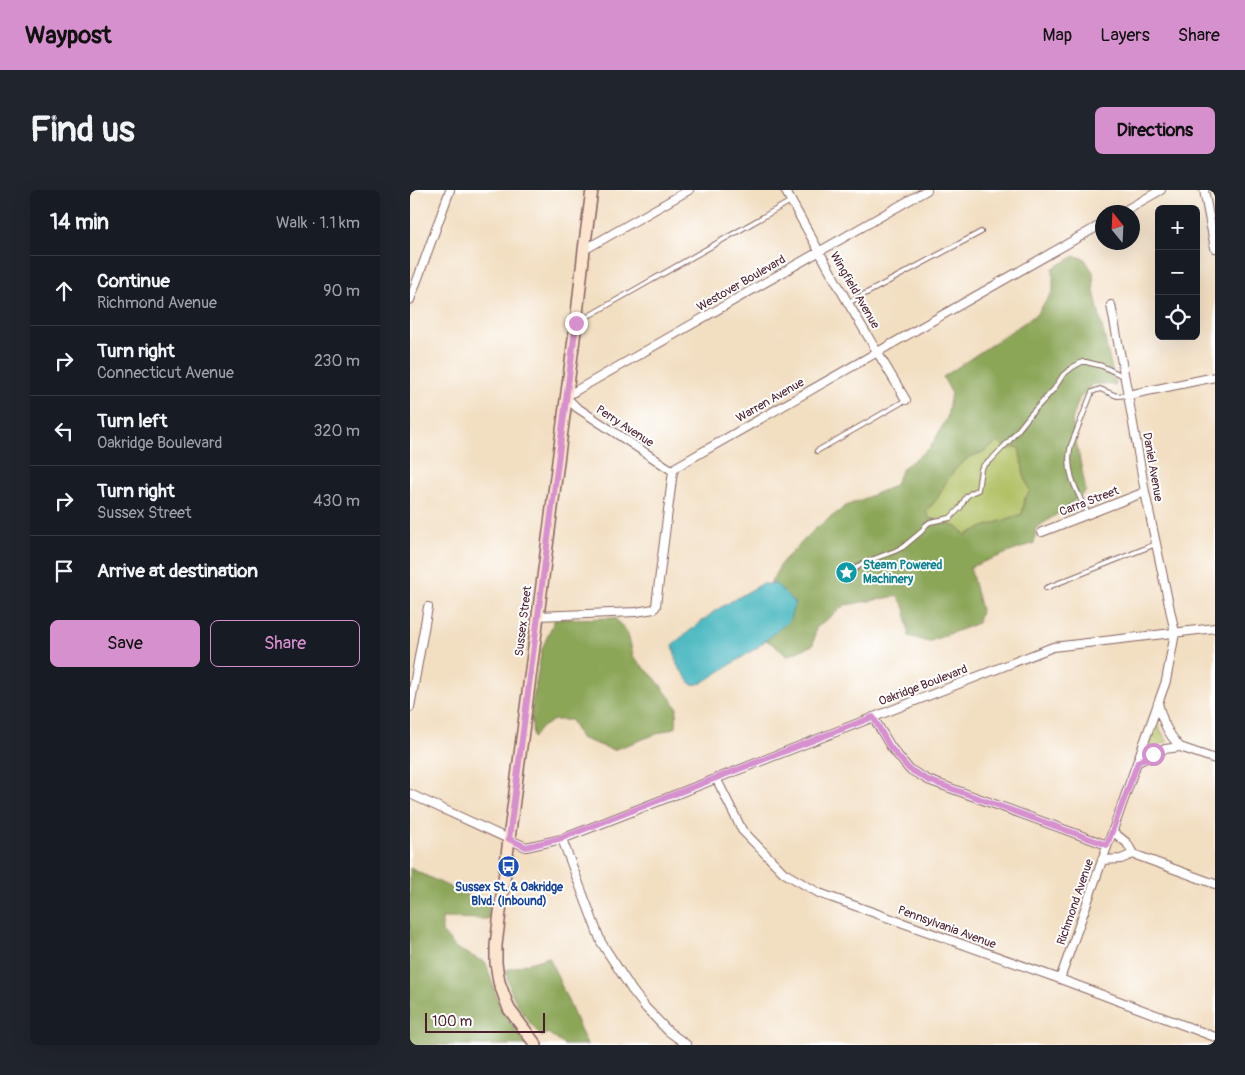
<!DOCTYPE html>
<meta charset="utf-8">
<style>
body{margin:0;font-family:Pangolin,sans-serif;background:#20242c;color:#f1f3f6}
.controls{position:absolute;right:15px;top:15px;display:grid;overflow:hidden;border-radius:8px;box-shadow:0 5px 20px #0002}
.controls button{width:45px;height:45px;display:grid;place-items:center;padding:0;border:0;border-bottom:1px solid #363941;background:#171b24;color:#f1f3f6;font:25px sans-serif}
.compass{position:absolute;left:685px;top:15px;width:45px;height:45px;border-radius:50%;background:#171b24;box-shadow:0 5px 20px #0002;rotate:342deg}
.scale{position:absolute;left:15px;bottom:12px;width:120px;box-sizing:border-box;padding-left:5px;border:2px solid #4a1f2b;border-top:0;font-size:14px;line-height:18px;white-space:nowrap;color:#4a1f2b;-webkit-text-stroke:4px #fff;paint-order:stroke}
.stop{position:absolute;width:15px;height:15px;margin:-11px;border:4px solid #d690ce;border-radius:50%;background:#fff}
.stop.end{background:#d690ce;border-color:#fff;box-shadow:0 1px 5px #0008}
.list{margin:0;padding:0;list-style:none}
h2{display:flex;justify-content:space-between;align-items:center;height:65px;margin:0;padding:0 20px;font-size:21px}
h2 small{font-size:16px;font-weight:400;color:#9ea1a6}
.list li{display:grid;grid-template-columns:32px 1fr auto;gap:15px;align-items:center;box-sizing:border-box;height:70px;padding:0 20px;border-top:1px solid #363941}
.list b{display:block;font-size:19px;white-space:nowrap}
.list p{margin:0;font-size:16px;white-space:nowrap;color:#9ea1a6}
.list em{font-size:16px;font-style:normal;color:#9ea1a6}
.actions{display:flex;gap:10px;padding:15px 20px}
.actions a{flex:1;padding:11px 0;border:1px solid #d690ce;border-radius:8px;text-align:center;font-size:18px;color:#d690ce}
.actions .main{background:#d690ce;color:#111}
.icon{flex:none;width:28px;height:28px;fill:none;stroke:currentColor;stroke-width:2;stroke-linecap:round;stroke-linejoin:round}
.map{position:relative;flex:none;width:805px;height:855px;overflow:hidden;border-radius:8px}
header{display:flex;align-items:center;gap:30px;box-sizing:border-box;height:70px;padding:0 25px;background:#d690ce;color:#111}
header strong{font-size:24px}
nav{display:flex;gap:28px;margin-inline-start:auto;font-size:18px}
.intro{display:flex;align-items:center;justify-content:space-between;box-sizing:border-box;height:120px;padding:0 30px}
h1{margin:0;font-size:35px}
.button{padding:12px 22px;border-radius:8px;background:#d690ce;color:#111;font-size:18px;font-weight:700}
main{display:flex;gap:30px;padding:0 30px}
aside{flex:1;background:#171b24;border-radius:8px;box-shadow:0 5px 20px #0002}
.map>svg:first-child{display:block}
.green{fill:#b0bf62;stroke:#7d6f46}
.forest{fill:#8ca658;stroke:#6b6242;fill-rule:evenodd}
.water{fill:#48b7c0;stroke:#496b76}
.lines{fill:none;stroke-linecap:round;stroke-linejoin:round}
.lane-casing{stroke:#856260;stroke-width:6}
.street-casing{stroke:#856260;stroke-width:10}
.secondary-casing{stroke:#856260;stroke-width:14}
.lane{stroke:#fff;stroke-width:4}
.street{stroke:#fff;stroke-width:8}
.secondary{stroke:#fce5cf;stroke-width:11}
.route{stroke:#d690ce;stroke-width:6}
.labels{text-anchor:middle;stroke-width:4;stroke-linejoin:round;paint-order:stroke}
.street-label{font-size:12px;fill:#4a1f2b;stroke:#fff}
.culture-label{font-size:12px;font-weight:bold;fill:#0d838f;stroke:#fff;text-anchor:start}
.transit-label{font-size:12px;font-weight:bold;fill:#164399;stroke:#fff}
</style>
<header>
<strong>Waypost</strong>
<nav><a>Map</a><a>Layers</a><a>Share</a></nav>
</header>
<div class="intro"><h1>Find us</h1><a class="button">Directions</a></div>
<main>
<aside>
<h2>14 min<small>Walk · 1.1 km</small></h2>
<ul class="list">
<li><svg class="icon" aria-label="ahead" viewBox="0 0 24 24"><path d="M12 20V5M6 11l6-6 6 6"/></svg><div><b>Continue</b><p>Richmond Avenue</p></div><em>90 m</em></li>
<li><svg class="icon" aria-label="right" viewBox="0 0 24 24"><path d="M7 20v-9h11M14 6l5 5-5 5"/></svg><div><b>Turn right</b><p>Connecticut Avenue</p></div><em>230 m</em></li>
<li><svg class="icon" aria-label="left" viewBox="0 0 24 24"><path d="M17 20v-9H6M10 6l-5 5 5 5"/></svg><div><b>Turn left</b><p>Oakridge Boulevard</p></div><em>320 m</em></li>
<li><svg class="icon" aria-label="right" viewBox="0 0 24 24"><path d="M7 20v-9h11M14 6l5 5-5 5"/></svg><div><b>Turn right</b><p>Sussex Street</p></div><em>430 m</em></li>
<li><svg class="icon" aria-label="arrive" viewBox="0 0 24 24"><path d="M6 21V4h12l-3 4 3 4H6"/></svg><div><b>Arrive at destination</b></div></li>
</ul>
<div class="actions"><a class="main">Save</a><a>Share</a></div>
</aside>
<div class="map">
<svg width="805" height="855" viewBox="0 0 805 855">
<rect width="100%" height="100%" fill="#fff"/>
<filter id="ink" filterUnits="userSpaceOnUse"><feTurbulence type="fractalNoise" baseFrequency=".02" numOctaves="2"/><feDisplacementMap in="SourceGraphic" scale="10" xChannelSelector="R" yChannelSelector="G"/><feConvolveMatrix kernelMatrix="1 2 1 2 8 2 1 2 1" color-interpolation-filters="sRGB"/></filter>
<filter id="wash" filterUnits="userSpaceOnUse"><feTurbulence type="fractalNoise" baseFrequency=".0096" numOctaves="4" result="noise"/><feDisplacementMap in="SourceGraphic" scale="20" xChannelSelector="R" yChannelSelector="G"/><feGaussianBlur stdDeviation="1.12" result="paint"/><feColorMatrix in="noise" values="0 0 0 0 0 0 0 0 0 0 0 0 0 0 0 0 0 1.4 0 .05"/><feComposite in="paint" operator="in"/></filter>
<g filter="url(#wash)">
<rect width="100%" height="100%" fill="#f2dec1"/>
<path class="green" d="M588,252L610,257L614,285L620,301L615,308L612,324L568,339L556,345L547,337L519,328L516,321L527,309L536,292L546,278L559,267L573,262Z
M745,532L749,534L750,539L758,552L737,559L736,558Z"/>
<path class="forest" d="M665,66L674,68L683,82L684,101L698,163L706,195L684,194L669,209L662,230L676,301L652,321L626,338L624,353L560,377L571,420L568,433L518,452L499,446L495,418L488,406L435,415L406,438L403,455L377,466L364,455L356,450L378,431L366,394H360L372,372L405,339L436,316L484,296L493,278L520,258L537,228L541,202L533,187L627,124L643,101V78ZM588,252L597,259L609,257L614,285L620,301L615,308L612,324L568,339L556,345L547,337L519,328L516,321L527,309L536,292L546,278L559,267L573,262Z
M205,428L218,444L224,468L245,488L267,517L266,537L203,560L170,548L161,530H144L132,537L123,548L121,521L132,459L145,429Z
M0,678L79,716V729L32,728V742L46,758L76,773L90,818L117,855H0Z
M139,767L177,855H154L138,843L132,847C114,827 99,807 96,780Z"/>
<path class="water" d="M352,394H366L385,413L379,431L356,450L348,457L292,493L282,495L267,475L263,454L306,420Z"/>
</g>
<g filter="url(#ink)">
<g class="lines">
<defs>
<path id="lane" d="M438,113L571,42
M168,132L381,11
M407,261L496,210
M678,324C667,302 654,280 661,255L682,202L690,199L707,206L718,205
M445,379L453,373L485,361L493,357L511,342L516,335L520,332L540,328L550,318L556,307L561,303L568,300L571,279L574,275L581,270L600,250L621,224L644,199L653,185L663,177L672,172H676L692,176L713,186
M636,398L746,354"/>
<path id="street" d="M375,0L438,113L496,210
M794,0L805,58
M712,22L751,0
M174,60L279,0
M0,110L40,0
M718,205L805,187
M263,281L166,217L156,207L167,200L517,0
M632,342L735,302
M128,426L226,422L244,419L246,416L247,407L263,281L266,277L692,34
M748,513C753,533 757,542 770,557
M0,517L18,417
M463,527L481,557L499,579L518,590L697,655
M728,572L755,559L770,557L805,569
M306,588L332,640L374,683L409,703L650,789L805,847
M0,604L116,657L152,649L643,457L805,438
M702,641L717,653L723,664
M152,649L191,752L222,800L236,818L258,841L277,855
M692,670L711,669L723,664L805,694
M650,789L756,491L765,443L735,302L718,205L701,115"/>
<path id="secondary" d="M126,855L99,819L89,792L86,773V755L99,649L166,133L174,60L182,0"/>
</defs>
<use href="#lane" class="lane-casing"/>
<use href="#street" class="street-casing"/>
<use href="#secondary" class="secondary-casing"/>
<use href="#lane" class="lane"/>
<use href="#street" class="street"/>
<use href="#secondary" class="secondary"/>
</g>
</g>
<g class="lines" filter="url(#ink)">
<path class="route" d="M166,133L99,649L116,657L152,648L463,527L480,557L499,579L518,590L697,655L728,572L743,564"/>
</g>
<defs>
<symbol id="sight-disc" viewBox="-11 -11 22 22"><circle r="9.5" fill="#0f9aa8" stroke="#fff"/><path d="M0-6L1.8-2.2L6-1.7L2.9 1.2L3.7 5.4L0 3.3L-3.7 5.4L-2.9 1.2L-6-1.7L-1.8-2.2Z" fill="#fff"/></symbol>
<symbol id="bus-disc" viewBox="-11 -11 22 22"><circle r="9.5" fill="#1a4fb4" stroke="#fff"/><path d="M-5-6H5V4H4V6H2V4H-2V6H-4V4H-5ZM-3.5-4V0h7V-4ZM-3.5 1.2v1.5H-2V1.2ZM2 1.2v1.5H3.5V1.2Z" fill="#fff"/></symbol>
</defs>
<g fill-rule="evenodd">
<use href="#sight-disc" x="424" y="370" width="25" height="25"/>
<use href="#bus-disc" x="86" y="664" width="25" height="25"/>
</g>
<g class="labels">
<g class="street-label">
<text transform="translate(331 93) rotate(-30)" y="4">Westover Boulevard</text>
<text transform="translate(445 100) rotate(60)" y="4">Wingfield Avenue</text>
<text transform="translate(360 210) rotate(-30)" y="4">Warren Avenue</text>
<text transform="translate(215 236) rotate(33)" y="4">Perry Avenue</text>
<text transform="translate(743 277) rotate(80)" y="4">Daniel Avenue</text>
<text transform="translate(679 311) rotate(-21)" y="4">Carra Street</text>
<text transform="translate(113 431) rotate(-83)" y="4">Sussex Street</text>
<text transform="translate(513 495) rotate(-21)" y="4">Oakridge Boulevard</text>
<text transform="translate(665 712) rotate(-71)" y="4">Richmond Avenue</text>
<text transform="translate(537 737) rotate(20)" y="4">Pennsylvania Avenue</text>
</g>
<g class="culture-label">
<text x="453" y="379">Steam Powered<tspan x="453" dy="14">Machinery</tspan></text>
</g>
<g class="transit-label">
<text x="99" y="701">Sussex St. &amp; Oakridge<tspan x="99" dy="14">Blvd. (Inbound)</tspan></text>
</g>
</g>
</svg>
<div class="controls">
<button>+</button>
<button>−</button>
<button><svg class="icon" aria-label="locate" viewBox="0 0 24 24"><circle cx="12" cy="12" r="6"/><path d="M12 2v4M12 18v4M2 12h4M18 12h4"/></svg></button>
</div>
<svg class="compass" viewBox="-18 -18 36 36"><path d="M0-13l5 13h-10z" fill="#e53935"/><path d="M0 13l5-13h-10z" fill="#9ea1a6"/></svg>
<div class="scale">100 m</div>
<div class="stop" style="left:743px;top:564px"></div>
<div class="stop end" style="left:166px;top:133px"></div>
</div>
</main>
